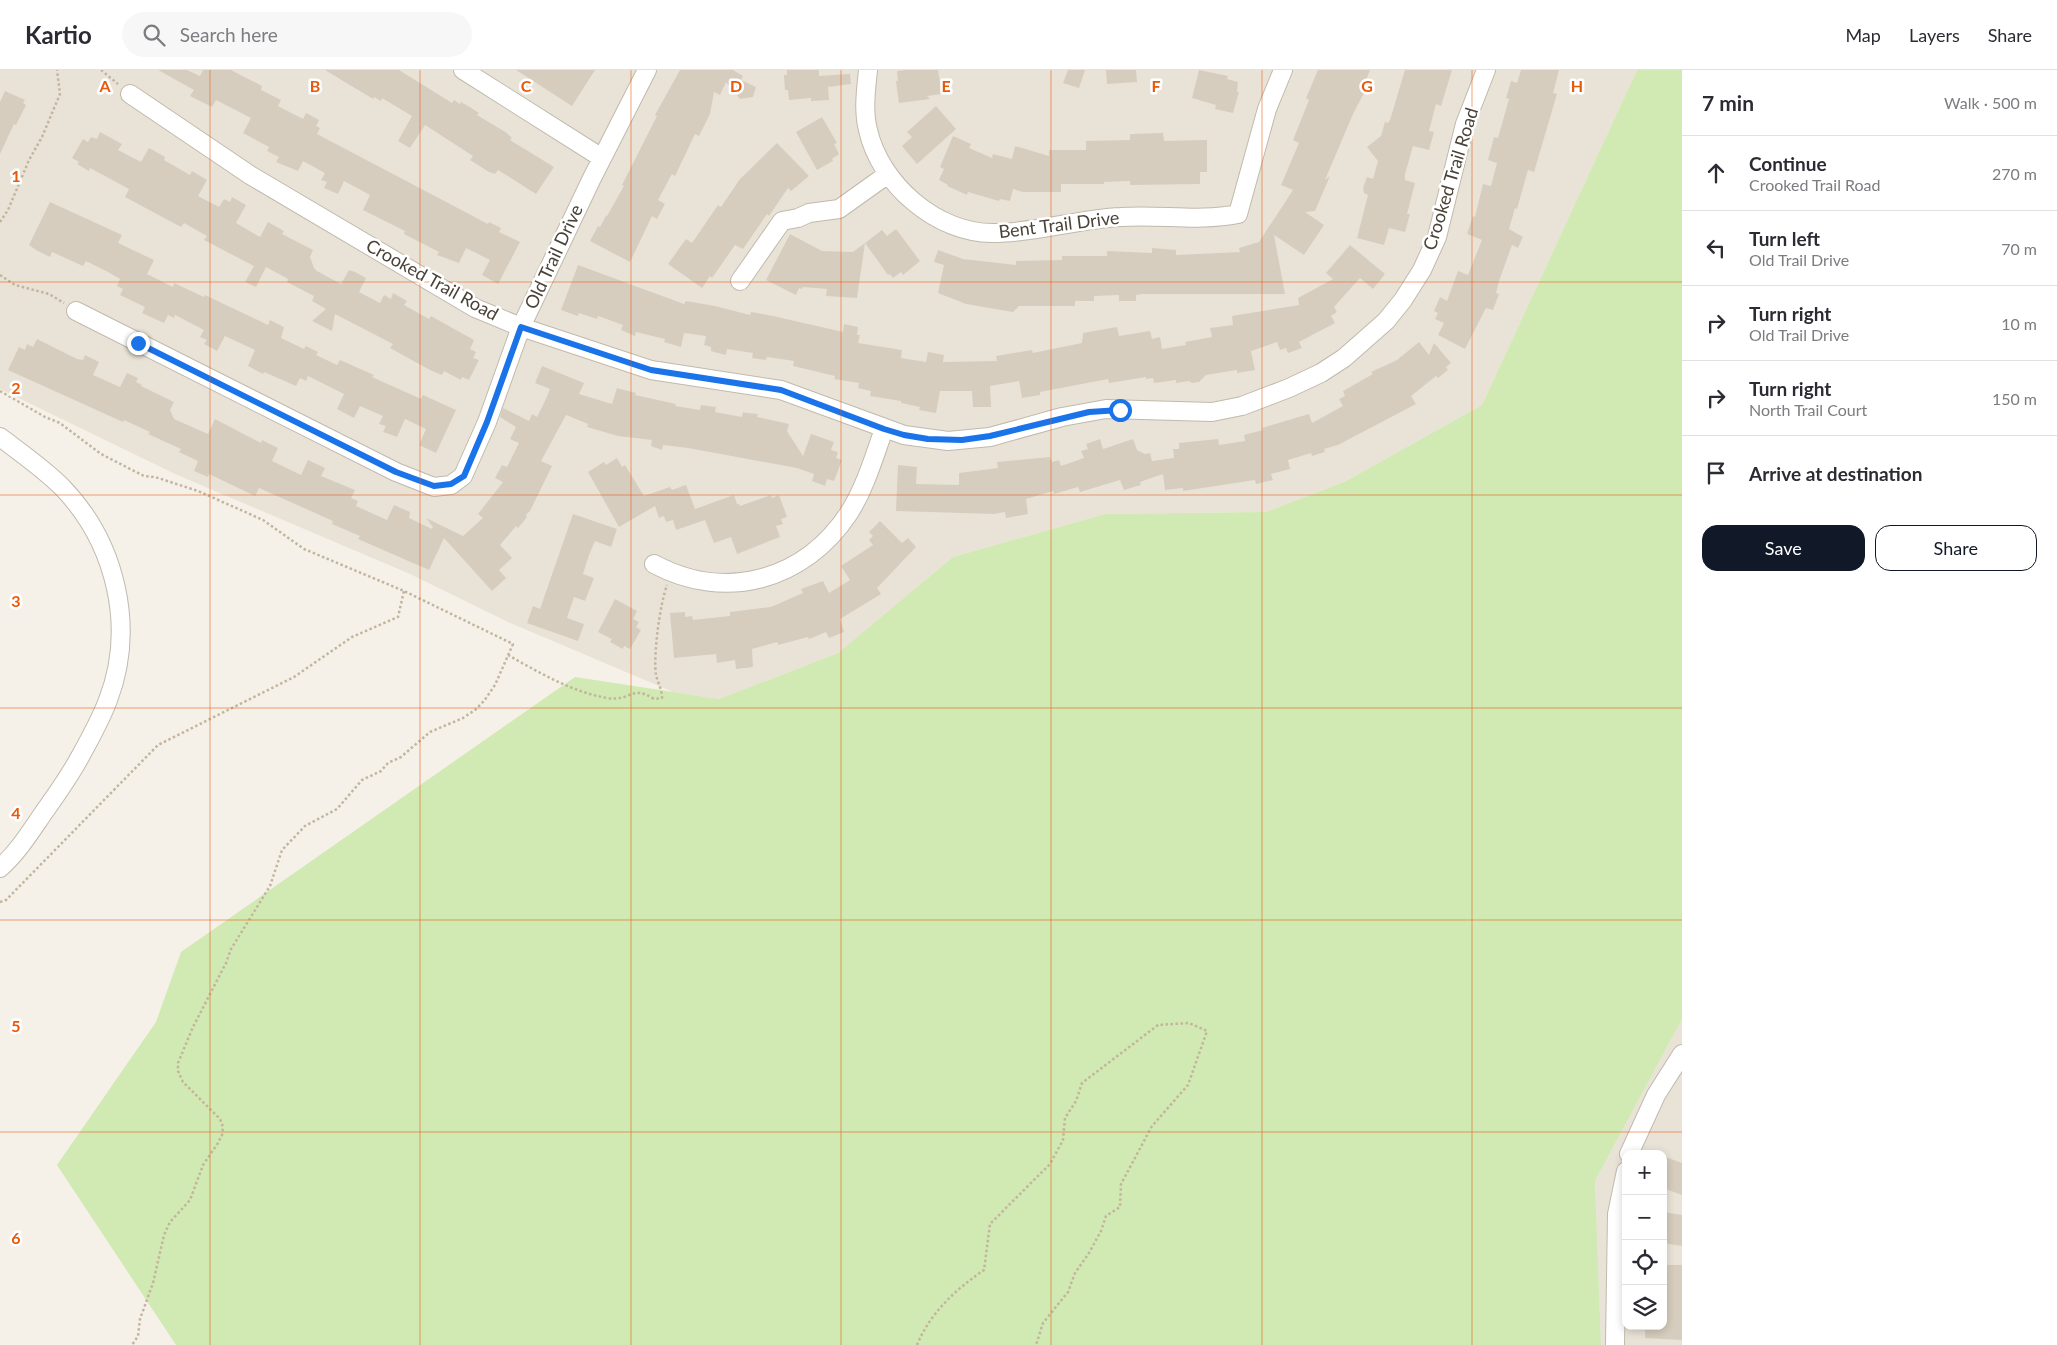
<!DOCTYPE html>
<meta charset="utf-8">
<style>
body{margin:0;font-family:Lato,sans-serif;background:#f7f7f7;color:#2b2b33}
.controls{position:absolute;right:15px;bottom:15px;display:grid;overflow:hidden;border-radius:10px;box-shadow:0 2px 8px #0003}
.controls button{width:45px;height:45px;display:grid;place-items:center;padding:0;border:0;border-bottom:1px solid #e1e1e2;background:#fff;color:#2b2b33;font:25px sans-serif}
.stop{position:absolute;width:15px;height:15px;margin:-11px;border:4px solid #1a73e8;border-radius:50%;background:#fff}
.stop.end{background:#1a73e8;border-color:#fff;box-shadow:0 1px 5px #0008}
.list{margin:0;padding:0;list-style:none}
h2{display:flex;justify-content:space-between;align-items:center;height:65px;margin:0;padding:0 20px;font-size:21px}
h2 small{font-size:16px;font-weight:400;color:#7c7c81}
.list li{display:grid;grid-template-columns:32px 1fr auto;gap:15px;align-items:center;box-sizing:border-box;height:75px;padding:0 20px;border-top:1px solid #e1e1e2}
.list b{display:block;font-size:19px;white-space:nowrap}
.list p{margin:0;font-size:16px;white-space:nowrap;color:#7c7c81}
.list em{font-size:16px;font-style:normal;color:#7c7c81}
.actions{display:flex;gap:10px;padding:15px 20px}
.actions a{flex:1;padding:11px 0;border:1px solid #111827;border-radius:15px;text-align:center;font-size:18px;color:#111827}
.actions .main{background:#111827;color:#fff}
.icon{flex:none;width:28px;height:28px;fill:none;stroke:currentColor;stroke-width:2;stroke-linecap:round;stroke-linejoin:round}
.map{position:relative;flex:none;width:1682px;height:1275px;overflow:hidden}
header{display:flex;align-items:center;gap:30px;box-sizing:border-box;height:70px;padding:0 25px;background:#fff;border-bottom:1px solid #e1e1e2}
header strong{font-size:24px}
nav{display:flex;gap:28px;margin-inline-start:auto;font-size:18px}
.search{width:350px;height:45px;background:#f7f7f7;display:flex;align-items:center;gap:12px;box-sizing:border-box;padding:0 18px;border-radius:28px;color:#7c7c81;font-size:19px}
main{display:flex}
aside{flex:1;background:#fff}
.map>svg:first-child{display:block}
.residential{fill:#e9e3d7;fill-rule:evenodd}
.green{fill:#d1e9b2}
.building{fill:#d7cdbe}
.lines{fill:none;stroke-linecap:round;stroke-linejoin:round}
.minor-casing{stroke:#c1b9ac;stroke-width:20}
.path{stroke:#c3b59d;stroke-width:2.5;stroke-dasharray:2.5 2.5;stroke-linecap:butt}
.minor{stroke:#fff;stroke-width:18}
.route{stroke:#1a73e8;stroke-width:6}
.grid{fill:none;stroke:#e8590c;stroke-width:1;stroke-opacity:0.55}
.labels{text-anchor:middle;stroke-width:5;stroke-linejoin:round;paint-order:stroke}
.street-label{font-size:18px;fill:#494237;stroke:#fff}
.grid-label{font-size:16px;text-anchor:middle;font-weight:bold;fill:#e8590c;stroke:#fff;stroke-width:5;stroke-linejoin:round;paint-order:stroke}
</style>
<header>
<strong>Kartio</strong>
<div class="search"><svg class="icon" aria-label="search" viewBox="0 0 24 24"><circle cx="10" cy="10" r="6"/><path d="M15 15l6 6"/></svg>Search here</div>
<nav><a>Map</a><a>Layers</a><a>Share</a></nav>
</header>
<main>
<div class="map">
<svg width="1682" height="1275" viewBox="0 0 1682 1275">
<rect width="100%" height="100%" fill="#f5f1e9"/>
<path class="residential" d="M0,0H1637L1482,335L1346,411L1266,442L1105,444L953,487L838,583L719,629L673,622L508,552L410,504L175,404L0,319Z
M1682,949V1275H1601L1595,1111ZM1626,1084H1663V1256H1626Z"/>
<path class="green" d="M1637,0H1682V949L1595,1111L1601,1275H176L57,1095L156,952L181,882L575,607L719,629L838,583L953,487L1105,444L1266,442L1346,411L1482,335Z"/>
<path class="building" d="M158,0H187L200,6L203,0H231L262,16L261,20L281,30L278,36L303,49L306,43L319,50L316,56L320,58L317,64L488,154L489,152L501,158L499,162L520,172L498,214L482,205L490,190L466,178L459,193L437,185L439,182L404,164L405,161L363,140L370,125L344,111L338,124L324,118L327,112L321,110L325,103L303,91L298,101L276,92L279,87L267,81L269,77L243,63L251,48L216,30L212,37L190,26L194,20Z
M325,0H399L452,33L454,30L460,34L461,32L468,36L479,43L477,45L507,63L512,68L510,70L554,97L536,124L498,100L495,104L489,102L470,90L473,86L425,55L410,78L398,71L412,46L382,28L381,31L374,27L373,29Z
M516,0H595L572,36Z
M680,0H733L743,6L741,10L756,17L753,27L740,29L726,12L720,25L714,22L710,44L699,66L695,64L675,106L672,104L666,115L658,130L665,134L657,149L652,146L630,192L590,171L598,156L600,157L606,146H607L624,116L622,115L657,46L655,45Z
M787,0H819V6L850,4L851,14L828,17L829,30L811,31V28L789,30L788,20H785L784,5H787Z
M906,0H938L942,24L927,26L930,29L899,33L896,11H898L897,1Z
M1068,0H1085L1079,18L1063,13Z
M1106,0H1136L1137,12L1107,14Z
M1199,0L1228,6L1227,9L1238,12L1237,22H1239L1233,43L1215,39L1216,35L1192,28Z
M1318,0H1370L1363,18L1366,19L1353,44L1325,110L1330,106L1315,141L1305,142L1324,155L1304,185L1274,165L1285,224H1142L1136,225V231H1119V225L1094,226V231H1075V236H1019L1013,242L966,234L938,223L944,195L934,192L938,180L963,189L1016,195V191L1062,190V186H1107V181L1152,183V178L1176,180V185L1240,182L1239,178L1259,172L1293,120L1281,115L1299,73L1293,70L1309,30L1306,28Z
M1405,0H1452L1441,36L1436,34L1429,61L1434,62L1429,80L1413,76L1405,104V110L1415,113L1407,144H1410L1405,162L1389,158L1384,175L1357,168L1368,125L1364,123L1363,118L1367,107L1373,109L1378,91L1367,77L1381,66L1385,52L1388,53L1390,50Z
M1521,0H1559L1553,23L1557,24L1534,102L1528,100L1517,139L1515,138L1509,159L1523,167L1518,178L1512,175L1499,211L1496,223L1499,224L1493,240L1486,238L1465,279L1438,265L1444,253L1435,249L1438,243L1434,241L1440,227L1447,231L1458,201L1468,205L1482,170L1467,164L1473,146L1475,147L1483,114L1491,116L1497,93L1488,90L1494,67L1498,68L1509,29L1506,28L1511,11L1517,13Z
M5,21L25,30L23,33L26,35L16,55L14,54L0,84V32Z
M936,36L956,59L917,94L902,76L912,67L907,62Z
M822,47L837,73L834,74L839,84L832,89L833,91L817,100L796,62Z
M100,62L122,74L118,80L141,92L149,78L165,87L164,90L190,105L192,101L207,110L198,126L219,137L224,129L230,132L232,127L246,135L236,153L260,167L268,152L284,161L282,164L313,180L310,187L314,198L317,201L341,214L349,200L355,202L366,208L359,222L380,233L384,225L391,229L393,223L407,231L404,235L429,249L431,246L474,270L470,279L476,282L473,288L479,290L469,310L462,307L461,310L444,301L442,305L430,300L390,278L393,274L335,244L332,261L312,251L326,239L312,231L314,226L287,212L288,209L266,197L256,217L245,212L254,196L204,170L207,166L184,153L181,157L125,127L129,119L90,98L89,101L77,94L79,92L72,88L83,69L88,72L91,67L97,69Z
M1163,63L1164,71L1207,70V102H1200V114L1130,115V111L1104,112V114H1061V122H1023L1013,119L1010,131L1000,129L999,131L968,122L967,125L947,116L948,115L939,110L944,99L940,97L953,66L971,74L969,78L992,88L993,84L1012,89L1015,76L1049,86V80H1086V71L1130,70V64Z
M777,73L809,106L791,121L788,118L769,146L767,144L743,179L735,175L712,208L710,206L702,218L668,194L686,169L692,173L718,135L721,137L740,109Z
M50,132L122,165L118,173L154,190L147,204L173,217L174,213L204,227L205,225L268,255L270,250L284,257L281,268L304,279L306,276L318,282L316,285L337,295L340,290L374,305L372,307L421,329L423,325L456,340L436,383L419,375L426,359L405,349L397,367L389,364L383,362L386,356L379,354L383,346L360,336L354,348L337,339L344,324L308,306L306,311L300,308L296,316L264,302L263,304L248,296L255,280L225,266L217,281L204,274L207,270L200,267L204,260L175,245L174,248L168,245L164,253L142,243L145,237L120,225L123,219L117,216L120,209L108,202L86,191L83,196L52,182L50,187L36,180L29,175Z
M896,159L920,191L903,205L901,202L893,208L890,204L888,205L865,173L882,160L887,166Z
M790,164L822,181L853,182L865,173L857,228L826,226L827,219L803,217L802,219L799,218L796,225L766,210Z
M1350,175L1385,204L1373,219L1360,208L1334,237L1337,242L1331,246L1335,253L1299,272L1302,278L1288,283L1286,278L1280,280L1277,272L1251,281L1255,300L1237,303V300L1206,305L1199,312L1192,313L1189,311L1176,313V310L1154,313L1153,308L1146,309V307L1109,313L1108,309L1040,322V325L1022,328L1019,311L990,316L991,337H973L972,321H940L936,343L919,340L920,337L901,333V331L870,326L871,321L858,318L859,313L834,309L835,306L793,296L794,291L767,287L766,290L752,288L753,283L727,279L726,285L714,282L711,281V277L704,275L706,266L684,263L681,277L664,272L665,269L636,262L635,266L621,260L623,255L598,246L597,249L579,243L578,246L561,240L578,195L684,234L686,231L715,236L750,245L751,242L773,246L843,262L844,254L858,257L857,265H860L858,273L902,280L901,288L926,292L928,282L944,285L943,292L997,291L996,286L1032,280L1033,283L1082,273L1083,263L1117,257L1119,266L1150,261L1152,269L1160,267L1162,279L1186,275L1185,272L1212,267L1210,258L1233,255L1232,246L1299,235L1298,228L1333,209L1326,203Z
M37,269L77,289L83,290L85,285L99,292L93,305L120,317L127,303L138,308L136,312L142,315L141,316L174,332L170,340L174,349L208,364L215,349L261,373L262,370L278,378L272,391L301,405L308,390L325,398L321,406L355,420L351,428L358,431L356,436L387,450L394,435L410,442L409,448L432,459L433,457L426,448L463,466L483,448L478,444L503,412L495,408L502,395L507,397L519,373L510,369L516,357L500,347L503,338L529,351L532,344L537,347L545,331L550,319L535,313L542,296L584,313L579,324L612,334L617,318L636,323L635,325L676,334L675,336L700,340L701,335L716,337L715,342L742,347L743,342L747,343L758,344L757,347L789,354L787,361L803,386L811,364L834,372L831,380L838,382L836,388L842,390L834,411L827,409L825,416L812,411L814,404L797,398L688,378L663,375L662,380L651,376L652,370L618,366L587,357L588,354L566,345L541,391L552,396L530,441L526,445L527,447L518,458L516,456L500,475L512,488L499,500L506,508L492,521L444,468L429,500L358,469L360,466L332,454L333,451L259,418L255,426L209,404L208,407L194,401L198,391L179,382L181,379L148,364L150,362L124,350L123,352L8,300L19,277L25,280L27,274L33,277Z
M1419,272L1429,285L1434,273L1451,293L1446,297L1448,300L1438,308L1436,306L1411,326L1416,334L1338,375L1324,379L1325,382L1312,386L1311,383L1288,390L1290,399L1271,404L1273,410L1256,414L1255,410L1183,421V418L1165,420L1163,404L1140,412L1141,415L1124,420L1120,410L1080,422L1078,417L1054,424L1053,421L1026,429L1028,444L1006,448L1005,442L994,444L896,441L898,395L917,397L916,414L959,415V403L998,398L997,392L1050,387L1052,392L1059,390L1061,396L1084,388L1081,381L1088,379L1086,374L1100,369L1103,379L1133,369L1137,380L1145,384L1150,383L1152,391L1174,388L1173,379H1179V373L1218,369L1219,375L1245,371L1244,365L1263,360L1262,358L1309,344L1312,353L1343,336L1339,329L1345,326L1343,321L1373,304L1371,302L1397,290Z
M617,388L622,397L625,395L644,426L670,417L672,420L686,415L695,439L734,425L737,434H739L740,436L771,425L772,428L779,425L787,447L781,449L783,454L776,456L780,467L737,484L731,467L714,473L705,450L676,460L673,450L666,452L664,446L659,448L655,436L619,457L588,402L604,392L606,395Z
M573,444L617,459L611,477L595,471L589,485L583,504L594,508L585,531L574,527L567,548L584,554L578,571L527,553L533,536L540,539Z
M880,451L902,473L908,468L916,477L877,518L881,524L840,549L844,562L829,568L826,562L809,569L808,567L778,575L777,572L752,579L753,597L736,599L735,590L717,593L716,584L674,588L670,543L685,542V547L692,546L693,550L730,546V542L771,537L803,523L801,519L823,511L829,523L850,510L841,496L873,475L869,470L873,466L869,462Z
M615,529L637,541L633,549L639,552L636,557L641,560L630,579L624,576L623,579L610,572L612,569L598,562Z
M1663,1086L1682,1093V1125L1663,1118Z
M1663,1142L1682,1145V1176L1663,1173Z
M1663,1195H1682V1270L1645,1268V1256H1663Z"/>
<g class="lines">
<defs>
<path id="minor" d="M463,0L602,88
M868,0C866,20 863,41 868,60C880,114 937,164 994,163C1036,163 1078,149 1121,147C1160,144 1199,152 1238,144L1267,39L1283,0
M130,24L250,105L475,238L521,257L651,300L781,320L904,365L948,371L990,367L1062,347L1106,339L1212,342L1242,336L1289,318L1321,303L1344,288L1386,251L1403,230L1422,200L1437,167L1465,54L1486,0
M740,211L782,151L798,148L809,143L839,139L888,104
M76,241L396,402L434,417L451,415L463,406L487,352L521,257L592,108L647,0
M0,367C21,383 43,398 62,417C116,473 136,557 108,630C101,649 91,667 81,685C70,706 56,725 42,745C29,764 17,783 0,798
M654,494C725,532 804,511 849,443C865,418 874,387 884,359
M1629,1084L1656,1025L1682,984
M1615,1275L1617,1144L1626,1101"/>
</defs>
<use href="#minor" class="minor-casing"/>
<path class="path" d="M101,0L118,14
M0,152L8,140L29,90L42,67L60,24L57,0
M0,205L15,215L49,224L64,233
M0,321L45,347L60,353L101,384L144,406L155,407L198,421L243,441L263,450L304,479L404,521L513,574L495,615L484,631L475,640L463,648L430,662L401,687L388,693L381,701L362,710L337,739L305,756L282,780L270,816L231,879L226,893L193,957L178,993V1001L183,1012L220,1049L223,1057L222,1065L218,1073L203,1095L190,1130L170,1152L164,1165L153,1213L140,1249L138,1266L132,1275
M508,585C538,602 572,622 607,628C631,632 631,614 654,629L662,628C662,620 658,613 656,605C653,585 660,534 667,515
M0,832L6,830L158,675L294,607L352,567L398,547L404,521
M917,1275C930,1243 956,1219 984,1200L990,1154L1050,1094L1063,1070L1065,1048L1076,1031L1082,1013L1158,955L1189,953L1207,961L1188,1015L1152,1056L1121,1114L1120,1137L1106,1146L1101,1161L1089,1183L1075,1203L1068,1222L1043,1253L1036,1275"/>
<use href="#minor" class="minor"/>
</g>
<g class="lines">
<path class="route" d="M138,273L396,402L434,416L451,414L464,406L487,352L521,257L651,300L781,320L884,359L904,365L928,369L962,370L990,366L1089,342L1120,340"/>
</g>
<path class="grid" d="M210,0V1275M420,0V1275M631,0V1275M841,0V1275M1051,0V1275M1262,0V1275M1472,0V1275M0,212H1682M0,425H1682M0,638H1682M0,850H1682M0,1062H1682"/>
<g class="labels">
<g class="street-label">
<text transform="translate(1451 109) rotate(-73)" y="6">Crooked Trail Road</text>
<text transform="translate(1059 155) rotate(-7)" y="6">Bent Trail Drive</text>
<text transform="translate(554 187) rotate(-65)" y="6">Old Trail Drive</text>
<text transform="translate(432 210) rotate(29)" y="6">Crooked Trail Road</text>
</g>
</g>
<g class="grid-label">
<text x="105" y="22">A</text>
<text x="315" y="22">B</text>
<text x="526" y="22">C</text>
<text x="736" y="22">D</text>
<text x="946" y="22">E</text>
<text x="1156" y="22">F</text>
<text x="1367" y="22">G</text>
<text x="1577" y="22">H</text>
<text x="16" y="112">1</text>
<text x="16" y="324">2</text>
<text x="16" y="537">3</text>
<text x="16" y="749">4</text>
<text x="16" y="962">5</text>
<text x="16" y="1174">6</text>
</g>
</svg>
<div class="controls">
<button>+</button>
<button>−</button>
<button><svg class="icon" aria-label="locate" viewBox="0 0 24 24"><circle cx="12" cy="12" r="6"/><path d="M12 2v4M12 18v4M2 12h4M18 12h4"/></svg></button>
<button><svg class="icon" aria-label="layers" viewBox="0 0 24 24"><path d="M12 4l9 5-9 5-9-5zM3 14l9 5 9-5"/></svg></button>
</div>
<div class="stop" style="left:1120px;top:340px"></div>
<div class="stop end" style="left:138px;top:273px"></div>
</div>
<aside>
<h2>7 min<small>Walk · 500 m</small></h2>
<ul class="list">
<li><svg class="icon" aria-label="ahead" viewBox="0 0 24 24"><path d="M12 20V5M6 11l6-6 6 6"/></svg><div><b>Continue</b><p>Crooked Trail Road</p></div><em>270 m</em></li>
<li><svg class="icon" aria-label="left" viewBox="0 0 24 24"><path d="M17 20v-9H6M10 6l-5 5 5 5"/></svg><div><b>Turn left</b><p>Old Trail Drive</p></div><em>70 m</em></li>
<li><svg class="icon" aria-label="right" viewBox="0 0 24 24"><path d="M7 20v-9h11M14 6l5 5-5 5"/></svg><div><b>Turn right</b><p>Old Trail Drive</p></div><em>10 m</em></li>
<li><svg class="icon" aria-label="right" viewBox="0 0 24 24"><path d="M7 20v-9h11M14 6l5 5-5 5"/></svg><div><b>Turn right</b><p>North Trail Court</p></div><em>150 m</em></li>
<li><svg class="icon" aria-label="arrive" viewBox="0 0 24 24"><path d="M6 21V4h12l-3 4 3 4H6"/></svg><div><b>Arrive at destination</b></div></li>
</ul>
<div class="actions"><a class="main">Save</a><a>Share</a></div>
</aside>
</main>
